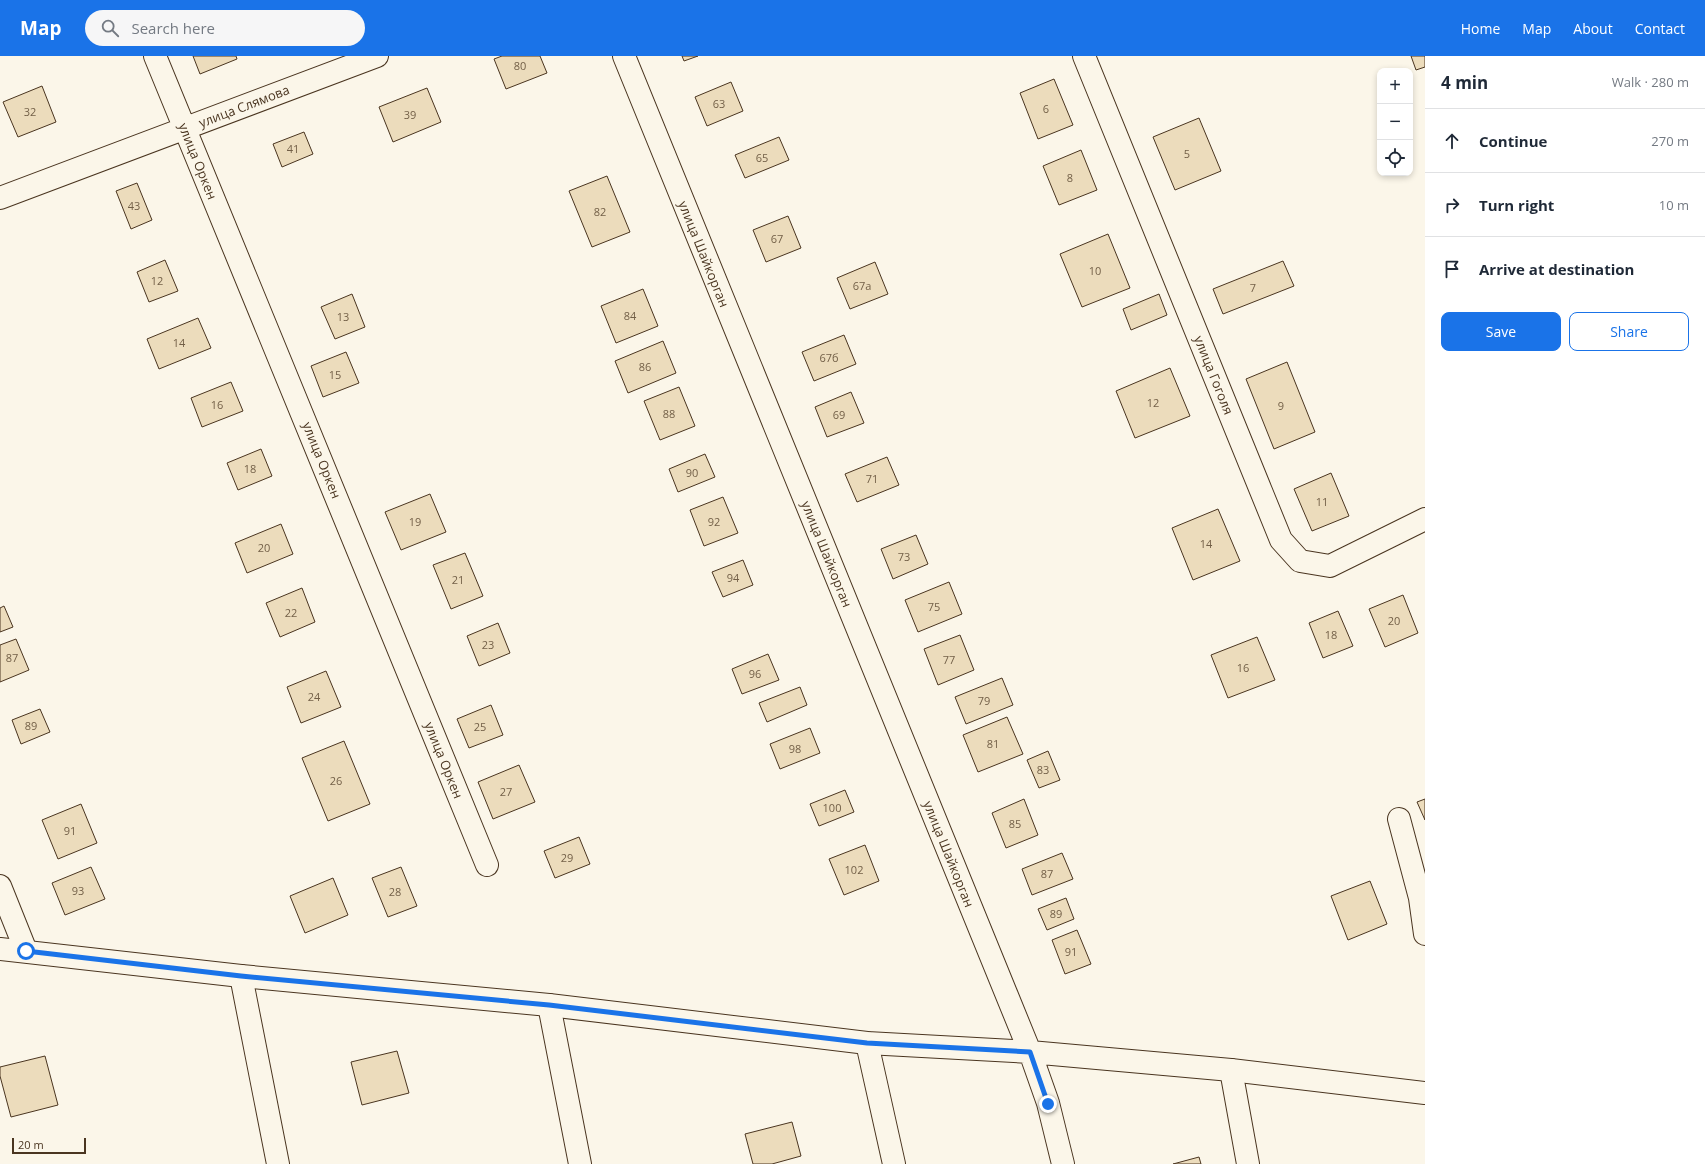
<!DOCTYPE html>
<meta charset="utf-8">
<style>
body{margin:0;font-family:"Open Sans",sans-serif;background:#f6f6f7;color:#1f2937}
.controls{position:absolute;right:12px;top:12px;display:grid;overflow:hidden;border-radius:8px;box-shadow:0 2px 6px #0003}
.controls button{width:36px;height:36px;display:grid;place-items:center;padding:0;border:0;border-bottom:1px solid #e0e1e3;background:#fff;color:#1f2937;font:20px sans-serif}
.scale{position:absolute;left:12px;bottom:10px;width:74px;box-sizing:border-box;padding-left:4px;border:2px solid #4a3520;border-top:0;font-size:11px;line-height:14px;white-space:nowrap;color:#4a3520;-webkit-text-stroke:3px #fbf6e9;paint-order:stroke}
.stop{position:absolute;width:12px;height:12px;margin:-9px;border:3px solid #1a73e8;border-radius:50%;background:#fff}
.stop.end{background:#1a73e8;border-color:#fff;box-shadow:0 1px 4px #0008}
.list{margin:0;padding:0;list-style:none}
h2{display:flex;justify-content:space-between;align-items:center;height:52px;margin:0;padding:0 16px;font-size:17px}
h2 small{font-size:13px;font-weight:400;color:#747a83}
.list li{display:grid;grid-template-columns:26px 1fr auto;gap:12px;align-items:center;box-sizing:border-box;height:64px;padding:0 16px;border-top:1px solid #e0e1e3}
.list b{display:block;font-size:15px;white-space:nowrap}
.list em{font-size:13px;font-style:normal;color:#747a83}
.actions{display:flex;gap:8px;padding:12px 16px}
.actions a{flex:1;padding:9px 0;border:1px solid #1a73e8;border-radius:8px;text-align:center;font-size:14px;color:#1a73e8}
.actions .main{background:#1a73e8;color:#fff}
.icon{flex:none;width:22px;height:22px;fill:none;stroke:currentColor;stroke-width:2;stroke-linecap:round;stroke-linejoin:round}
.map{position:relative;flex:none;width:1425px;height:1108px;overflow:hidden}
header{display:flex;align-items:center;gap:24px;box-sizing:border-box;height:56px;padding:0 20px;background:#1a73e8;color:#fff}
header strong{font-size:19px}
nav{display:flex;gap:22px;margin-inline-start:auto;font-size:14px}
.search{width:280px;height:36px;background:#f6f6f7;display:flex;align-items:center;gap:10px;box-sizing:border-box;padding:0 14px;border-radius:22px;color:#747a83;font-size:15px}
main{display:flex}
aside{flex:1;background:#fff}
.map>svg:first-child{display:block}
.building{fill:#ecdcbc;stroke:#4a3520}
.lines{fill:none;stroke-linecap:round;stroke-linejoin:round}
.street-casing{stroke:#4a3520;stroke-width:24}
.secondary-casing{stroke:#4a3520;stroke-width:24}
.street{stroke:#fbf6e9;stroke-width:22}
.secondary{stroke:#fbf6e9;stroke-width:22}
.route{stroke:#1a73e8;stroke-width:5}
.labels{text-anchor:middle;stroke-width:3;stroke-linejoin:round;paint-order:stroke}
.number-label{font-size:11px;fill:#725f47}
.street-label{font-size:13px;fill:#4a3520;stroke:#fbf6e9}
</style>
<header>
<strong>Map</strong>
<div class="search"><svg class="icon" aria-label="search" viewBox="0 0 24 24"><circle cx="10" cy="10" r="6"/><path d="M15 15l6 6"/></svg>Search here</div>
<nav><a>Home</a><a>Map</a><a>About</a><a>Contact</a></nav>
</header>
<main>
<div class="map">
<svg width="1425" height="1108" viewBox="0 0 1425 1108">
<rect width="100%" height="100%" fill="#fbf6e9"/>
<path class="building" d="M193,0H236L237,3L200,18Z
M502,0H540L547,17L506,33L494,3Z
M682,0H698L684,5Z
M1411,0H1425V11L1416,14Z
M1054,23L1073,69L1038,83L1020,37Z
M731,26L743,55L707,70L695,41Z
M42,30L56,66L18,81L3,46Z
M427,32L441,66L393,86L379,51Z
M1199,62L1221,115L1175,134L1153,81Z
M304,76L313,98L282,111L273,88Z
M779,81L789,104L745,122L735,99Z
M1081,94L1097,134L1059,149L1043,110Z
M607,120L630,176L592,191L569,135Z
M137,127L152,164L131,173L116,135Z
M788,160L801,192L766,206L753,174Z
M1108,178L1130,232L1082,251L1060,198Z
M165,204L178,235L149,246L137,216Z
M1283,205L1294,230L1223,258L1213,233Z
M875,206L888,238L850,253L837,222Z
M643,233L658,270L616,287L601,250Z
M352,238L365,271L335,283L321,251Z
M1159,238L1167,259L1131,274L1123,253Z
M198,262L211,292L159,313L147,283Z
M844,279L856,308L814,325L802,296Z
M663,285L676,317L628,337L615,305Z
M346,296L359,327L323,341L311,310Z
M1287,306L1315,376L1274,393L1246,323Z
M1170,312L1190,360L1135,382L1116,335Z
M231,326L243,355L202,371L191,342Z
M679,331L695,370L660,384L644,345Z
M851,336L864,367L827,381L815,351Z
M261,393L272,420L238,434L227,407Z
M705,398L715,421L678,436L669,413Z
M887,401L899,429L857,446L845,418Z
M1331,417L1349,460L1312,475L1294,433Z
M430,438L446,476L401,494L385,456Z
M723,441L738,477L704,490L690,454Z
M1218,453L1240,505L1193,524L1172,472Z
M281,468L293,498L247,517L235,487Z
M916,479L928,508L893,523L881,493Z
M465,497L483,540L451,553L433,509Z
M743,504L753,529L723,541L712,516Z
M949,526L962,558L918,576L905,544Z
M302,532L315,566L280,581L266,547Z
M1403,539L1418,577L1385,591L1369,553Z
M4,550L13,571L0,576V552Z
M1338,555L1353,590L1323,602L1309,567Z
M498,567L510,597L479,610L467,580Z
M960,579L974,614L938,629L924,593Z
M1257,581L1275,624L1228,642L1211,599Z
M16,583L29,614L0,626V589Z
M768,598L779,624L742,638L732,613Z
M326,615L341,651L301,667L287,631Z
M1002,622L1013,649L966,668L955,641Z
M800,631L807,649L767,666L759,647Z
M491,649L503,679L469,692L457,663Z
M40,653L50,676L21,688L12,664Z
M1007,661L1023,698L978,716L963,679Z
M810,672L820,697L780,713L770,688Z
M344,685L370,748L328,765L302,702Z
M1048,695L1060,724L1039,732L1027,704Z
M519,709L535,746L493,763L478,726Z
M845,734L854,756L819,770L810,748Z
M1024,743L1038,779L1006,792L992,757Z
M1425,743V764L1417,746Z
M81,748L97,787L58,803L42,764Z
M579,781L590,808L555,822L544,795Z
M865,789L879,825L844,839L829,803Z
M1062,797L1073,823L1032,839L1022,813Z
M91,811L105,843L65,859L52,827Z
M401,811L417,850L388,861L372,822Z
M333,822L348,859L305,877L290,840Z
M1370,825L1387,868L1348,884L1331,840Z
M1066,842L1074,863L1047,874L1038,853Z
M1077,874L1091,908L1065,918L1052,884Z
M397,995L409,1037L362,1049L351,1006Z
M45,1000L58,1049L11,1061L0,1020V1011Z
M792,1066L801,1100L772,1108H753L745,1078Z
M1199,1101L1201,1108H1173Z"/>
<g class="lines">
<defs>
<path id="street" d="M155,0L487,809
M1084,0L1281,484L1300,505L1330,510L1425,463
M0,142L377,0
M1399,763L1420,842L1425,878
M0,830L26,895
M241,920L278,1108
M549,949L580,1108
M867,987L894,1108
M1231,1014L1248,1108"/>
<path id="secondary" d="M624,0L1030,996L1048,1047L1063,1108
M0,893L241,920L549,949L867,987L1030,996L1231,1014L1425,1037"/>
</defs>
<use href="#street" class="street-casing"/>
<use href="#secondary" class="secondary-casing"/>
<use href="#street" class="street"/>
<use href="#secondary" class="secondary"/>
</g>
<g class="lines">
<path class="route" d="M26,895L241,920L549,949L867,987L1030,996L1048,1048"/>
</g>
<g class="labels">
<g class="number-label">
<text x="520" y="14">80</text>
<text x="719" y="52">63</text>
<text x="1046" y="57">6</text>
<text x="30" y="60">32</text>
<text x="410" y="63">39</text>
<text x="293" y="97">41</text>
<text x="1187" y="102">5</text>
<text x="762" y="106">65</text>
<text x="1070" y="126">8</text>
<text x="134" y="154">43</text>
<text x="600" y="160">82</text>
<text x="777" y="187">67</text>
<text x="1095" y="219">10</text>
<text x="157" y="229">12</text>
<text x="862" y="234">67а</text>
<text x="1253" y="236">7</text>
<text x="630" y="264">84</text>
<text x="343" y="265">13</text>
<text x="179" y="291">14</text>
<text x="829" y="306">67б</text>
<text x="645" y="315">86</text>
<text x="335" y="323">15</text>
<text x="1153" y="351">12</text>
<text x="217" y="353">16</text>
<text x="1281" y="354">9</text>
<text x="669" y="362">88</text>
<text x="839" y="363">69</text>
<text x="250" y="417">18</text>
<text x="692" y="421">90</text>
<text x="872" y="427">71</text>
<text x="1322" y="450">11</text>
<text x="415" y="470">19</text>
<text x="714" y="470">92</text>
<text x="1206" y="492">14</text>
<text x="264" y="496">20</text>
<text x="904" y="505">73</text>
<text x="733" y="526">94</text>
<text x="458" y="528">21</text>
<text x="934" y="555">75</text>
<text x="291" y="561">22</text>
<text x="1394" y="569">20</text>
<text x="1331" y="583">18</text>
<text x="488" y="593">23</text>
<text x="12" y="606">87</text>
<text x="949" y="608">77</text>
<text x="1243" y="616">16</text>
<text x="755" y="622">96</text>
<text x="314" y="645">24</text>
<text x="984" y="649">79</text>
<text x="31" y="674">89</text>
<text x="480" y="675">25</text>
<text x="993" y="692">81</text>
<text x="795" y="697">98</text>
<text x="1043" y="718">83</text>
<text x="336" y="729">26</text>
<text x="506" y="740">27</text>
<text x="832" y="756">100</text>
<text x="1015" y="772">85</text>
<text x="70" y="779">91</text>
<text x="567" y="806">29</text>
<text x="854" y="818">102</text>
<text x="1047" y="822">87</text>
<text x="78" y="839">93</text>
<text x="395" y="840">28</text>
<text x="1056" y="862">89</text>
<text x="1071" y="900">91</text>
</g>
<g class="street-label">
<text transform="translate(244 50) rotate(-21)" y="5">улица Слямова</text>
<text transform="translate(198 105) rotate(68)" y="5">улица Оркен</text>
<text transform="translate(704 198) rotate(68)" y="5">улица Шайкорган</text>
<text transform="translate(1214 319) rotate(68)" y="5">улица Гоголя</text>
<text transform="translate(322 404) rotate(68)" y="5">улица Оркен</text>
<text transform="translate(827 498) rotate(68)" y="5">улица Шайкорган</text>
<text transform="translate(444 704) rotate(68)" y="5">улица Оркен</text>
<text transform="translate(949 798) rotate(68)" y="5">улица Шайкорган</text>
</g>
</g>
</svg>
<div class="controls">
<button>+</button>
<button>−</button>
<button><svg class="icon" aria-label="locate" viewBox="0 0 24 24"><circle cx="12" cy="12" r="6"/><path d="M12 2v4M12 18v4M2 12h4M18 12h4"/></svg></button>
</div>
<div class="scale">20 m</div>
<div class="stop" style="left:26px;top:895px"></div>
<div class="stop end" style="left:1048px;top:1048px"></div>
</div>
<aside>
<h2>4 min<small>Walk · 280 m</small></h2>
<ul class="list">
<li><svg class="icon" aria-label="ahead" viewBox="0 0 24 24"><path d="M12 20V5M6 11l6-6 6 6"/></svg><div><b>Continue</b></div><em>270 m</em></li>
<li><svg class="icon" aria-label="right" viewBox="0 0 24 24"><path d="M7 20v-9h11M14 6l5 5-5 5"/></svg><div><b>Turn right</b></div><em>10 m</em></li>
<li><svg class="icon" aria-label="arrive" viewBox="0 0 24 24"><path d="M6 21V4h12l-3 4 3 4H6"/></svg><div><b>Arrive at destination</b></div></li>
</ul>
<div class="actions"><a class="main">Save</a><a>Share</a></div>
</aside>
</main>
